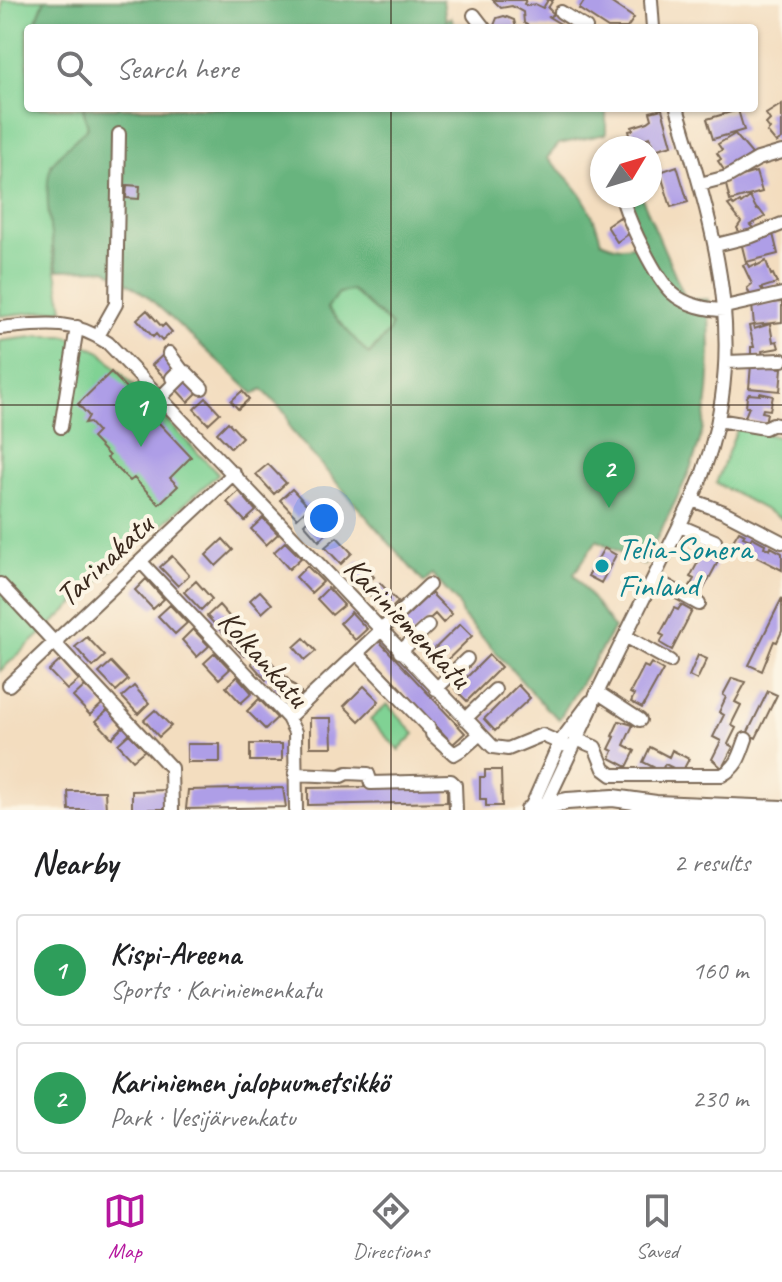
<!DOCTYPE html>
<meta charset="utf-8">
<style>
body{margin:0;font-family:Caveat,sans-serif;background:#f2f2f2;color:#202124}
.compass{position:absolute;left:590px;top:136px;width:72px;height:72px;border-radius:50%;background:#fff;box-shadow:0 2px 6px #0004;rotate:52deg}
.you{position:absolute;left:324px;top:518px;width:28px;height:28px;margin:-20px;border:6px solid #fff;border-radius:50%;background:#1a73e8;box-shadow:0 0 0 12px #1a73e833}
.badge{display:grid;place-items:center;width:52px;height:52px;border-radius:50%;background:#b5179e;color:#fff;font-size:26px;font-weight:700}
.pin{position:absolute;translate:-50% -66px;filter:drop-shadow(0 2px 4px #0008)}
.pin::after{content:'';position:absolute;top:42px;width:28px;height:24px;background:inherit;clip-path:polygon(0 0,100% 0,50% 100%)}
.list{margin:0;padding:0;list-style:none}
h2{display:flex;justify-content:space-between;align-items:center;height:104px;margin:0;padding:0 32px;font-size:34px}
h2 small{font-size:26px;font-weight:400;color:#757577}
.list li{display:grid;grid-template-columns:52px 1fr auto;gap:24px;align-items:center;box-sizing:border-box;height:112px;margin:0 16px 16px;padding:0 16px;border:2px solid #e0e0e0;border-radius:8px}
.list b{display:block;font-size:30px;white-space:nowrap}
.list p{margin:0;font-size:26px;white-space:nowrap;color:#757577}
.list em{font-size:26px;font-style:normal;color:#757577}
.icon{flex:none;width:44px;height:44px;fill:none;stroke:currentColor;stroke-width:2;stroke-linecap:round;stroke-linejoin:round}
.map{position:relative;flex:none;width:782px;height:810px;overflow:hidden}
.search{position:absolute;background:#fff;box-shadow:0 2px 6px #0004;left:24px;right:24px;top:24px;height:88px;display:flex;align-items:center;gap:20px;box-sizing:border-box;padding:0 28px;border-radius:8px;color:#757577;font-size:30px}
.sheet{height:360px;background:#fff}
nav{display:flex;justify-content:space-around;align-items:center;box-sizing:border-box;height:112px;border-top:2px solid #e0e0e0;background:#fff;font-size:22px;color:#757577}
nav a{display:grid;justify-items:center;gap:4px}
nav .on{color:#b5179e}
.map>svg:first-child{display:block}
.green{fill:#80d294;stroke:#5e7e59;stroke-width:2}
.forest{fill:#68b47e;stroke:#526f4e;stroke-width:2;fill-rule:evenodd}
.building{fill:#ae9ee7}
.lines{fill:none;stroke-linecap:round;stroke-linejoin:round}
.minor-casing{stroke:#7b6956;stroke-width:16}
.major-casing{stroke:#7b6956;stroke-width:20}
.minor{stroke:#fff;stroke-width:12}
.major{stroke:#fff;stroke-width:16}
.grid{fill:none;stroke:#3b2a1e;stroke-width:2;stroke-opacity:0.55}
.culture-dot{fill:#0f9aa8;stroke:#fcf5e5;stroke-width:3}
.labels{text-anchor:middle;stroke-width:8;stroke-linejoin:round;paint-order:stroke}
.culture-label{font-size:32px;fill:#0d838f;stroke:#fcf5e5;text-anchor:start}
.street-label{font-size:32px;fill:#3b2a1e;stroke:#fcf5e5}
</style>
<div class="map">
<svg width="782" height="810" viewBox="0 0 782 810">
<rect width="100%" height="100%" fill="#fcf5e5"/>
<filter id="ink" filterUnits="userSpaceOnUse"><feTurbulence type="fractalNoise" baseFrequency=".0125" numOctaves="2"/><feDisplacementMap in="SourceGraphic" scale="16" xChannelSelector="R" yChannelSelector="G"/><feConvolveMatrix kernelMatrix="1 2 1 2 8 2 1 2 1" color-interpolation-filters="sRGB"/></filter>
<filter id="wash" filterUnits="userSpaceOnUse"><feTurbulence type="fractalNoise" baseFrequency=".006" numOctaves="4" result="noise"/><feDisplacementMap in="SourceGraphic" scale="32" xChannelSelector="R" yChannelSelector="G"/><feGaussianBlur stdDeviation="1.8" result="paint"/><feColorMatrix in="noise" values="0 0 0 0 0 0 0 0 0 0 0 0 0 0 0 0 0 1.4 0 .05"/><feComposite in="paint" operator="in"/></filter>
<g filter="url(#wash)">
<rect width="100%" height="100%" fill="#f3ddbf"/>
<path class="green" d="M2,0H45L36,21L37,28H28V108H83L88,127L51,165L52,250L63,309L0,316Z
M351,290L391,325L389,332L368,355L327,308L339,293Z
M41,336H66L101,352L218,474L0,671V341Z
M738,427L782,438V519L716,483Z
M387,704L415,734L399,750L370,720Z"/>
<path class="forest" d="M45,0H443L446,21L451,17L455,28H37L36,21Z
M83,108H478L535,112L539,108H606V134L559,144L547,158C576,185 591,202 601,241C616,248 625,249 641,243L628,196H641L686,300L708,299C711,341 711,386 703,428C693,475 664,521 644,565L597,540L574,574L614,628L559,719L545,707L462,615L458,603L432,575L424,583L290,429L286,414L262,389L254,394L147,296L106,269L58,270C52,249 41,181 53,163C62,150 77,139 88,127ZM352,290L391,325L389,332L369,355L327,308L339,293Z"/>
<g id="blocks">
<path class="building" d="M493,0H526L524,4L527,6L535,4L543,8L548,0H553L548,8L554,14L549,17L567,28L531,27L524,23L523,12L512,6L501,8Z
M585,0H607L634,18L627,28H608L579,9Z
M504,16L514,20L516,28H493L497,18Z
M782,104V139L776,143L767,132L770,129L766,124L770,120L766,114Z
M662,109L672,145L654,150L650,137L636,141L635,138L631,139L629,131L633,130L632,127L648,122L652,119L650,112Z
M738,110L744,130L713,139L707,119Z
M735,134L752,154L726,173L718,161L721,159L717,153L722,150L718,144Z
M677,166L688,202L671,207L660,172Z
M756,172L762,192L730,201L725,181Z
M127,185L140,186L139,199L126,198Z
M750,197L757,210L759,209L765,217L750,225L753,228L742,236L737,228L741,222L728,205L732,203L734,206L740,202L741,204Z
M620,217L630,233L617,242L607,226Z
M773,234L778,254L746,262L741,242Z
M766,261L771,275L773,274L777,283L761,288L763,291L751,297L747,288L752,284L743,265L747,263L749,267L756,264V266Z
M782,302V322L754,325L752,305Z
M147,310L162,327L165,324L172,332L162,341L156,334L153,337L137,319Z
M770,324L773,342L777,341L779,348L762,351L763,356L751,359V347H754L749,326L753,325L754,329Z
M164,354L178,369L167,380L152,365Z
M751,365L782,368L780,391L749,388Z
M111,372L191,457L170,478L178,486L159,504L134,478L130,481L107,458L109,456L92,438L98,432L89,422L85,423L89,416L78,404Z
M185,376L199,391L188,402L174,387Z
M242,391L249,399L238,409L231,401Z
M760,393L773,396L770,410L763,409L762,412L767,413L765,423L744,419L749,407H746L747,397L749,394L760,395Z
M206,398L220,413L208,424L194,409Z
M228,422L242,437L231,448L217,433Z
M268,464L286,483L274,494L256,474Z
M292,489L309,507L297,518L280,500Z
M239,491L256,511L245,521L227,502Z
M315,513L330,530L319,541L304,524Z
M263,518L278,534L266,545L251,529Z
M739,531L745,534L743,537L750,540L752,537L765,544L764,547L770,550L771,547L782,553V570L731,544Z
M337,537L352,553L341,564L325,547Z
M223,539L233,550L216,566L206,555Z
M285,542L301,558L289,569L274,552Z
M604,548L616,555L601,583L588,576Z
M710,548L722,554L702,592L690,586L694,579L690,577L704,551L708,553Z
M172,556L189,575L178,586L160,567Z
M359,560L374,577L363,587L348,571Z
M307,566L323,582L311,593L296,577Z
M146,579L164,599L153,609L135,590Z
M196,581L212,599L201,610L184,592Z
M380,583L398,602L387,613L369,594Z
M328,588L344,605L332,615L317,599Z
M260,591L272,604L262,613L250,600Z
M431,593L452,614L443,623L435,614L407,640L397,625Z
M782,598V631L777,642L774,641L762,671L749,665Z
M170,605L187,623L175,634L158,616Z
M219,605L234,622L223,633L207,616Z
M681,605L692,611L672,650L660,643L664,636L660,634L674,608L678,610Z
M351,612L367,629L355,640L340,623Z
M460,624L472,636L437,670L426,657Z
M193,629L209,646L197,657L182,640Z
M240,629L255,645L244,656L229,640Z
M87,637L105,656L93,667L75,647Z
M304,638L316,651L305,660L294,647Z
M379,641L465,733L453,744L367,653Z
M215,653L230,669L219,679L204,663Z
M263,653L278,669L266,680L251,663Z
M489,655L501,667L467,701L455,689Z
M698,655L707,659L697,680L689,676Z
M61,660L79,680L67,690L49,671Z
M111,662L128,680L116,691L99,673Z
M651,663L663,670L642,708L631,702L634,695L630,693L644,666L648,668Z
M284,675L302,694L290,705L272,686Z
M237,676L252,693L241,703L226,687Z
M732,678L746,682L735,702L741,705L731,725L736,728L728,744L733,747L722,768L712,759L721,741L713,737L724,715L719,712L726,697L723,695Z
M518,685L530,698L495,731L484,719Z
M85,686L102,704L90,715L73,697Z
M134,686L149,703L138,714L122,697Z
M364,686L379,701L359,721L344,706Z
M768,691L777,695L756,738L747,734Z
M259,699L277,718L265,729L247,711Z
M108,710L123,727L112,738L96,721Z
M155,710L171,726L159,737L144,720Z
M310,718H331L332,747H310Z
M619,721L633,725L624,745L635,751L627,767L610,758L613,751L609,749L615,737L612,736Z
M129,734L145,750L133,760L118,744Z
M187,744H220V762H187Z
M250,744H282V761H250Z
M650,747L669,757L672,750L689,759L682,772L665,764L661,771L643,762Z
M485,770H501L502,806H486V799H480V777H485Z
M447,786V802L308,805V788Z
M283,788L286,807L186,809L188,790Z
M168,790V809H132V791Z
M68,791H105L106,810H69Z"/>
</g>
</g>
<g filter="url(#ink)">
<use href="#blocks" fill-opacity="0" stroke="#7b6956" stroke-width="2"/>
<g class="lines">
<defs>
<path id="minor" d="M651,0L653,28
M561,12L586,28
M474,15L484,28
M700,184L727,177L758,159L782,152
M624,204C631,226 655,277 672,293C685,305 708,310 725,310
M716,245L752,236L782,224
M725,307L782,294
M0,328C42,324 71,318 108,343L493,747L508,749L542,735L571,748
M98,336L116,304L119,134
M169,353L181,369L172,378
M727,362L782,360
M161,397L186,372L202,388
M718,420L765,428L773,424L782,426
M61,427L77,327
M692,500L724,512L782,542
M680,526L715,541
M141,562L288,718L295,732L296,810
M654,579L699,604
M0,584L171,768L172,810
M625,636L670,661
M400,652L428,626
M357,653L429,728
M9,685L234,473
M436,689L467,659
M597,692L640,720
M288,718L429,585
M465,719L495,690
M432,734L454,754L464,748L480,734
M576,739L595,747L604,769L612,775H722C738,767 740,755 746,739
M296,774L341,776L347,773L368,774L371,783L451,781L455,785L456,810
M545,806L591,709L595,697L692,500C754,360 719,246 677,108
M530,810L560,742L590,702"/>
<path id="major" d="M529,810L567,801L613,798L656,804L782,809"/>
</defs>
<use href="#minor" class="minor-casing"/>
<use href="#major" class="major-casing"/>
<use href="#minor" class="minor"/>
<use href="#major" class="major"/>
</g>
</g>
<path class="grid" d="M391,0V28M391,108V810M0,405H782"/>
<circle class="culture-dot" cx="602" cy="566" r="8"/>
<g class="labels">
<g class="culture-label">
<text x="618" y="559">Telia-Sonera<tspan x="618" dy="37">Finland</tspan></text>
</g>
<g class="street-label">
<text transform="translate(104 560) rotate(-43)" y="11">Tarinakatu</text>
<text transform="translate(408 622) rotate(46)" y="11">Kariniemenkatu</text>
<text transform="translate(264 658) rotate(48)" y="11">Kolkankatu</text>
</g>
</g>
</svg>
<svg class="compass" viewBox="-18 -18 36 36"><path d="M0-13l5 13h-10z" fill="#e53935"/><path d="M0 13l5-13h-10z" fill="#757577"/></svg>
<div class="you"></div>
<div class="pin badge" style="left:141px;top:447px;background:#2e9e5b">1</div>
<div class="pin badge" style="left:609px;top:508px;background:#2e9e5b">2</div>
<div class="search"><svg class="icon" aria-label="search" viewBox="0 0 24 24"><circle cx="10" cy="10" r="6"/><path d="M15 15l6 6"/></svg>Search here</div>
</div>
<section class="sheet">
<h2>Nearby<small>2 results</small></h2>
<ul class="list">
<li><span class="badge" style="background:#2e9e5b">1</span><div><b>Kispi-Areena</b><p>Sports · Kariniemenkatu</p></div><em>160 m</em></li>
<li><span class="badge" style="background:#2e9e5b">2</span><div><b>Kariniemen jalopuumetsikkö</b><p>Park · Vesijärvenkatu</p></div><em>230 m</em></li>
</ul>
</section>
<nav>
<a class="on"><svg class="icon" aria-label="map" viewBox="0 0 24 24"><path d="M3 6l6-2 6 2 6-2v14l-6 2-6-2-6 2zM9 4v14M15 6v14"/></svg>Map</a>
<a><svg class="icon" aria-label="directions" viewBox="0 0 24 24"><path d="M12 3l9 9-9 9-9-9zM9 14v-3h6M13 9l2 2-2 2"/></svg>Directions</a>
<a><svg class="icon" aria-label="saved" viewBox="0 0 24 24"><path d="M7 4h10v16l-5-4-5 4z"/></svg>Saved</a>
</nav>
